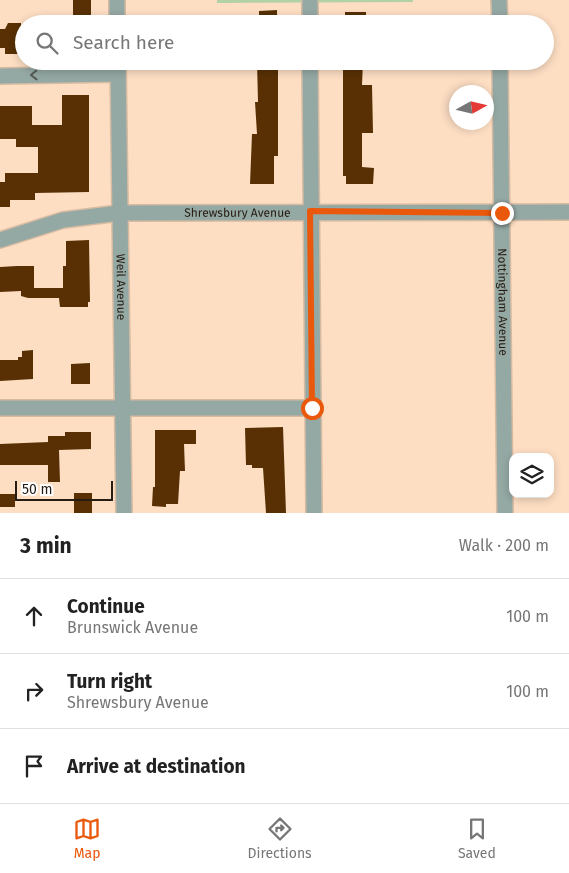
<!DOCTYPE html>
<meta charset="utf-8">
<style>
body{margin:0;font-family:"Fira Sans",sans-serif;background:#f6f6f6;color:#222}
.controls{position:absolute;right:15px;bottom:15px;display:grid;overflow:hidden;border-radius:10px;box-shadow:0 2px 8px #0003}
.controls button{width:45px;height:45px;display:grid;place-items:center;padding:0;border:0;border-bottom:1px solid #e0e0e0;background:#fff;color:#222;font:25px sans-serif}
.compass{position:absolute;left:449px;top:85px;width:45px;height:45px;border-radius:50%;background:#fff;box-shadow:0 2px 8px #0003;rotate:82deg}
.scale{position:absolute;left:15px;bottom:12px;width:98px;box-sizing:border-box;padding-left:5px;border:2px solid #271c12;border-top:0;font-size:14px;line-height:18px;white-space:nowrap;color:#271c12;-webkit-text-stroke:4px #fff;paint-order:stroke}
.stop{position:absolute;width:15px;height:15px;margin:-11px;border:4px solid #ea580c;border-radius:50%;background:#fff}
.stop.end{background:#ea580c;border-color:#fff;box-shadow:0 1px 5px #0008}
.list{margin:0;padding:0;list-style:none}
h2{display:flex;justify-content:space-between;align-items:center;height:65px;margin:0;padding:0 20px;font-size:21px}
h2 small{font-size:16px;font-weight:400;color:#767676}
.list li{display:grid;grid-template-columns:32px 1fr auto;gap:15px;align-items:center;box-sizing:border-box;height:75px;padding:0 20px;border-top:1px solid #e0e0e0}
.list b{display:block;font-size:19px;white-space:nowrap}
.list p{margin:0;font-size:16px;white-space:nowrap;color:#767676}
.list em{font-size:16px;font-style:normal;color:#767676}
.icon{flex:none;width:28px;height:28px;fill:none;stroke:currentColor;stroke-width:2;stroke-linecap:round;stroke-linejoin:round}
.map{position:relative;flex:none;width:569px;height:513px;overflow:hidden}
.search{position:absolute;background:#fff;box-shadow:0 2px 8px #0003;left:15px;right:15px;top:15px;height:55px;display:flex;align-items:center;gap:12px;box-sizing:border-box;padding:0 18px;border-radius:28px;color:#767676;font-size:19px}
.sheet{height:290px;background:#fff}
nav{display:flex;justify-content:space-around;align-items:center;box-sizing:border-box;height:70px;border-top:1px solid #e0e0e0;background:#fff;font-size:14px;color:#767676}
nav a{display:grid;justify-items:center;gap:2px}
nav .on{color:#ea580c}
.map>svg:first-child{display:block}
.green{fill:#b3d1a7}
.building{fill:#583004}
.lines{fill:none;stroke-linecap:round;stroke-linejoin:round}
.minor-casing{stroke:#d6bba3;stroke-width:18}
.minor{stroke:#94a8a4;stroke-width:15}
.oneway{stroke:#585b54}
.route{stroke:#ea580c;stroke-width:6}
.labels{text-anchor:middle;stroke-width:5;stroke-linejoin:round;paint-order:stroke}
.street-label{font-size:12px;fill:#271c12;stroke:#fff}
</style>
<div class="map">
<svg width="569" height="513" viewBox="0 0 569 513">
<rect width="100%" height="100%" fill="#fddec3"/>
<path class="green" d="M217,0H413V2L217,3Z"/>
<path class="building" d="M73,0H91V24H73Z
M277,10V24H259V11Z
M345,12H366V24H345Z
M8,23H21V54H5V48H0V29H5Z
M257,61H278V156H274V184H250L252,134H257L255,102H258Z
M343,61H363L362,85H372L373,133H362V167L374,168L373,184H346V176H343Z
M62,95H89V192L35,193V200H10V207H0V182H5V173H38V147H16V139H0V106H32V125H62Z
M89,240L90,302H88V307H60L59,298H28L21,296V291L0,292V267L17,266H34V288H63V266H66V241Z
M33,350V379L0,381V360H18V357H22V351Z
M90,363V384H71V364Z
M283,427L286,513H266L263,468H252V465H246L245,428Z
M155,430H196V444H184L185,471H180L178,504H166V507L152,506L153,487H155Z
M65,432H91V449L59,450L60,482H48V465H0V444L48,442V436H65Z
M74,493H92V513H74Z
M0,494H15V507H0Z"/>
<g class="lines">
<defs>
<g id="minor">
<path d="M117,0V24"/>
<path d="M310,0V24"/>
<path d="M499,0L500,24"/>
<path id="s1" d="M118,61L124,513"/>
<path d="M310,61L314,513"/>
<path id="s2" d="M500,61L505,513"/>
<path d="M0,76L118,74"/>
<path id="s3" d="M0,240L63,220L119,213L569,212"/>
<path d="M0,408H312"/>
</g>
</defs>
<use href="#minor" class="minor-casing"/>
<use href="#minor" class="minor"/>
</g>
<defs><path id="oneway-chevron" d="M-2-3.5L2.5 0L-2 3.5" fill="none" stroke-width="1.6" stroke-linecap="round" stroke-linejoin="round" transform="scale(1.25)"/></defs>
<use class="oneway" href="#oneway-chevron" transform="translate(34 75) rotate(179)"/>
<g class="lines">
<path class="route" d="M312,408L310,211L502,213"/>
</g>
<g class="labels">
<g class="street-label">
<text dy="4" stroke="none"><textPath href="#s3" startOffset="241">Shrewsbury Avenue</textPath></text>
<text dy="4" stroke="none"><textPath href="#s1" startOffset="226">Weil Avenue</textPath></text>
<text dy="4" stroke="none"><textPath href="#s2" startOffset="241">Nottingham Avenue</textPath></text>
</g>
</g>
</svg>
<div class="controls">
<button><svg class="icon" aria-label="layers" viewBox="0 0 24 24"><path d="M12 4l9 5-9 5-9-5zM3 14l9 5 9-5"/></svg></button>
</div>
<svg class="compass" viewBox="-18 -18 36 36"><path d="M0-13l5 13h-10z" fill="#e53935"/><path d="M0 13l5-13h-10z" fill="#767676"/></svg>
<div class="scale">50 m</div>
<div class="stop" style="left:312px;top:408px"></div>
<div class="stop end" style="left:502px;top:213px"></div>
<div class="search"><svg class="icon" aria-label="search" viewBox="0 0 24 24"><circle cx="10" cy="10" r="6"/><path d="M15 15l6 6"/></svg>Search here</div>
</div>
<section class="sheet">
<h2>3 min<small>Walk · 200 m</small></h2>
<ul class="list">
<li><svg class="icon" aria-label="ahead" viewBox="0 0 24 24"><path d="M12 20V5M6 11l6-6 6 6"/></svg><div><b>Continue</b><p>Brunswick Avenue</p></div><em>100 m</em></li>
<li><svg class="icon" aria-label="right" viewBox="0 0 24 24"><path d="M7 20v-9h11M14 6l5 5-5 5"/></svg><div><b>Turn right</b><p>Shrewsbury Avenue</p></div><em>100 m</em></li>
<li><svg class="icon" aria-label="arrive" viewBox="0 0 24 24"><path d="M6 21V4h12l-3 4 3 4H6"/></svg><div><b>Arrive at destination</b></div></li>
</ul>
</section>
<nav>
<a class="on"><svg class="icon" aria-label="map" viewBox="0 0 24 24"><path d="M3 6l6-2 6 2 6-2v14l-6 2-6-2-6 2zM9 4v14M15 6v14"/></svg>Map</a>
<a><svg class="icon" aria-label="directions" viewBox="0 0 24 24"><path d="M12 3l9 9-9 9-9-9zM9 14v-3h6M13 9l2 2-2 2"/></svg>Directions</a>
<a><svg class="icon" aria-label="saved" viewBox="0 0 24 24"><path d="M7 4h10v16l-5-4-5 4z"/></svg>Saved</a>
</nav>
